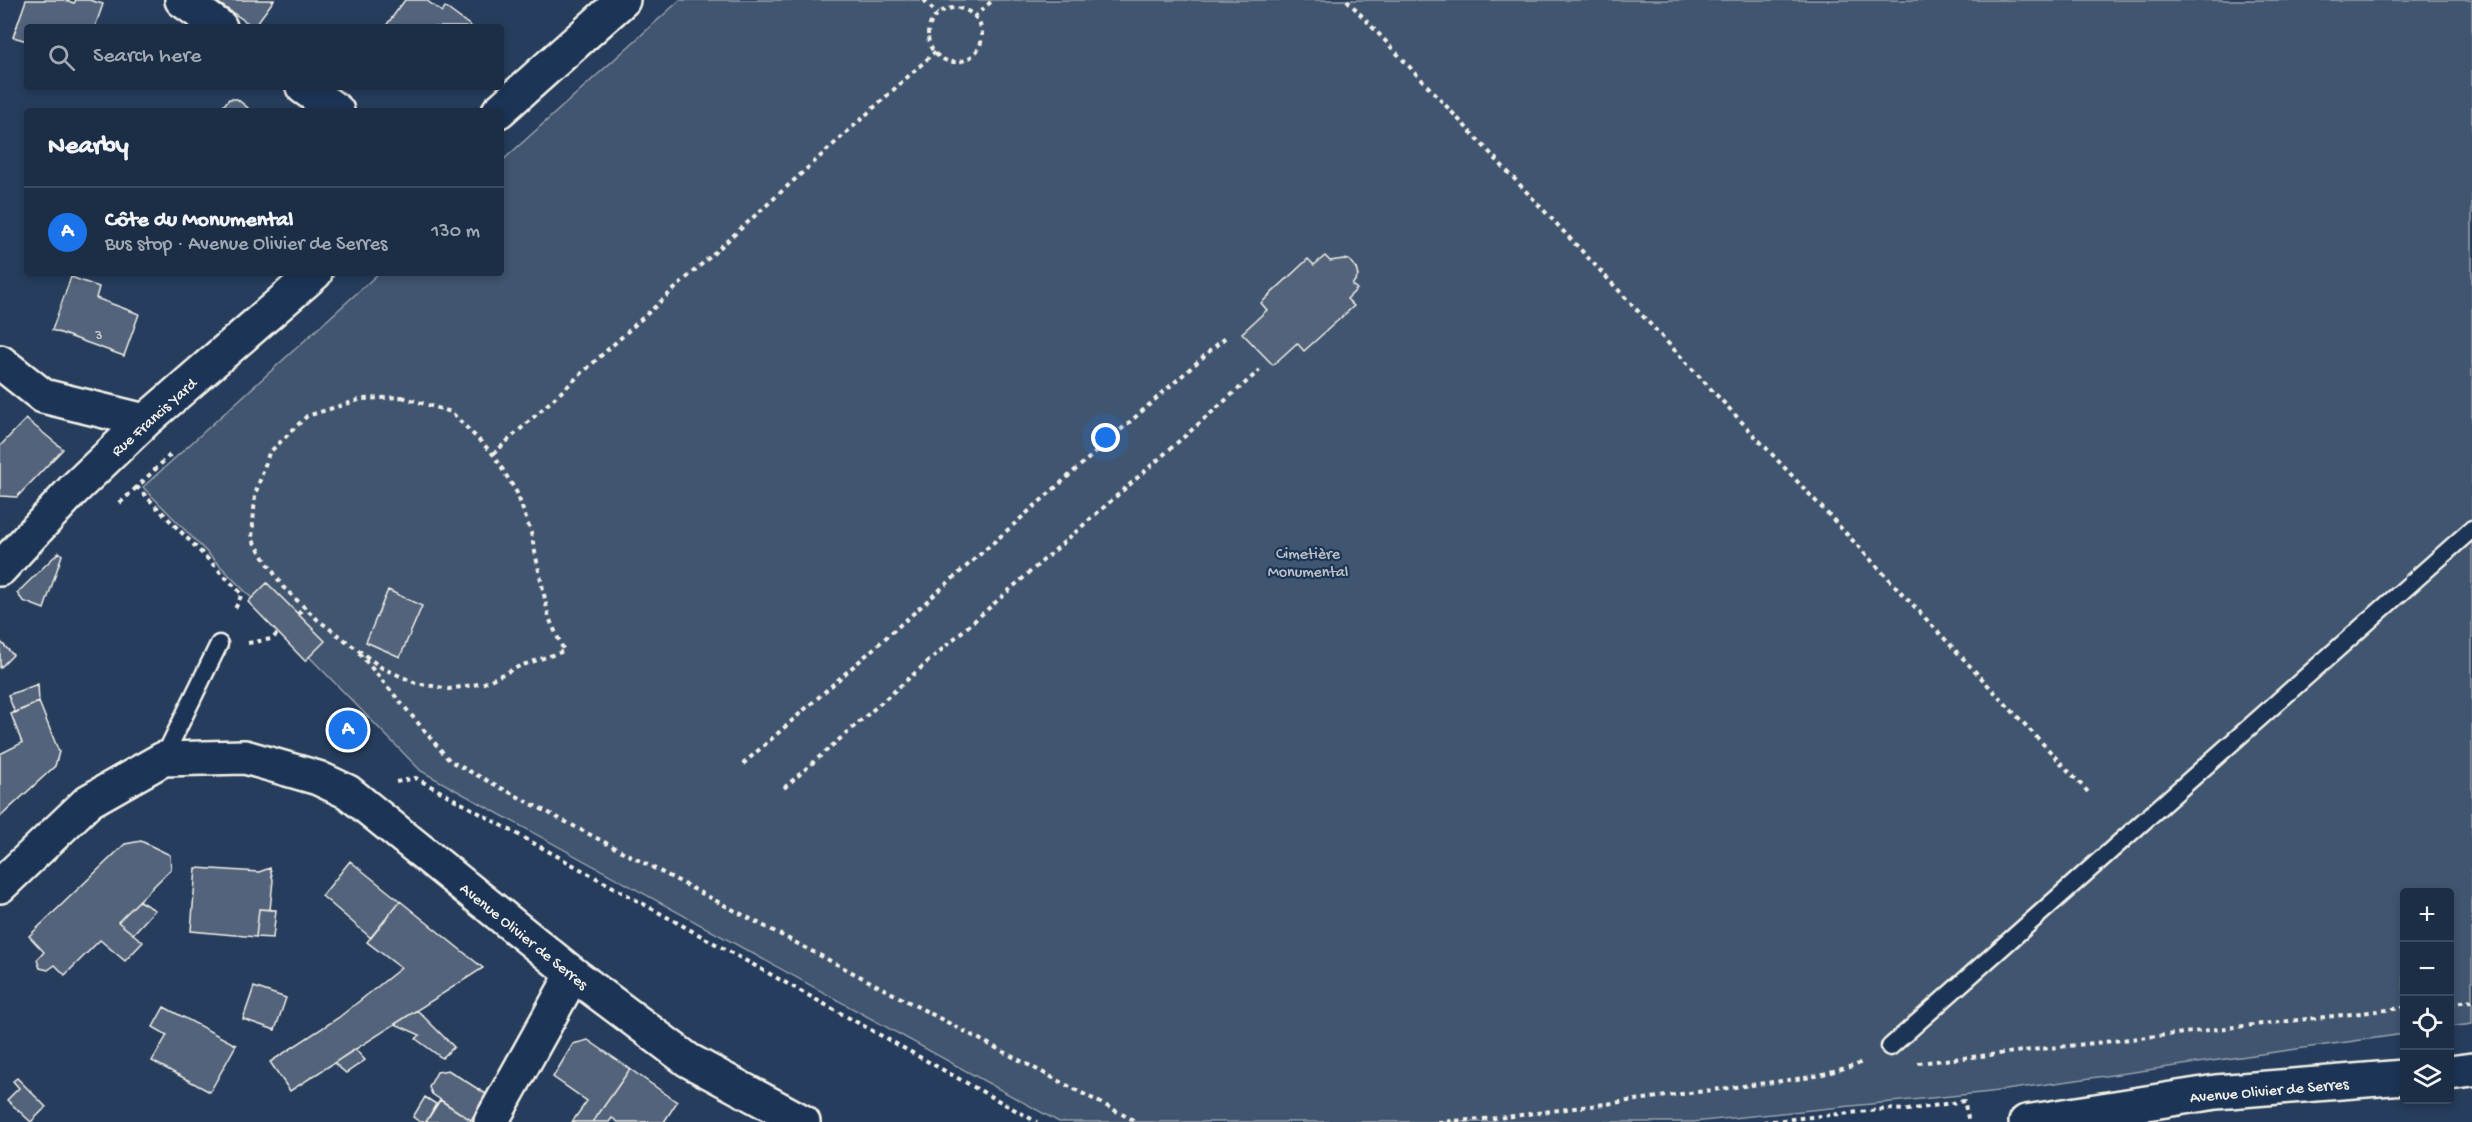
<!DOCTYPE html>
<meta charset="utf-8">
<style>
body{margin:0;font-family:"Gochi Hand",sans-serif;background:#25364d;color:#f1f3f6}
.controls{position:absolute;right:18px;bottom:18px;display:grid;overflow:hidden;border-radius:6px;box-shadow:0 3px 9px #0003}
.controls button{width:54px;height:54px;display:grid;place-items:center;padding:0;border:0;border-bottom:2px solid #3a4a5f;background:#1c2e46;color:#f1f3f6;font:30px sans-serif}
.you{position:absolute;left:1106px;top:438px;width:21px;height:21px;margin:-15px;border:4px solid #fff;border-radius:50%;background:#1a73e8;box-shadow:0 0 0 9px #1a73e833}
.badge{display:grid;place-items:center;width:39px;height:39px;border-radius:50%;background:#1a73e8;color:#fff;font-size:20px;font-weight:700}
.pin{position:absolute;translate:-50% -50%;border:3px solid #fff;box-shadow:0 2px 6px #0006}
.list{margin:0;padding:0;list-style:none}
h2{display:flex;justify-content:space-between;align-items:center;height:78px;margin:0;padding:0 24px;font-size:26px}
h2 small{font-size:20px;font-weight:400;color:#a0a8b3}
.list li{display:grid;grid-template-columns:39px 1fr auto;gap:18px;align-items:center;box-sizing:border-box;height:90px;padding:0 24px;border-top:2px solid #3a4a5f}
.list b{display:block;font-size:22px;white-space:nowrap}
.list p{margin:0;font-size:20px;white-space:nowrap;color:#a0a8b3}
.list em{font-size:20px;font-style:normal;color:#a0a8b3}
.icon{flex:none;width:33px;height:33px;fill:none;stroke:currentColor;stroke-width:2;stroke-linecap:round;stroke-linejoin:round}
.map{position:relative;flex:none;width:2472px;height:1122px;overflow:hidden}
.search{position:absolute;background:#1c2e46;box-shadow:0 3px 9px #0003;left:24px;top:24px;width:480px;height:66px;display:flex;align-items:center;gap:15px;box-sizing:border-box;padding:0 21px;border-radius:6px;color:#a0a8b3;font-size:22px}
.panel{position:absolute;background:#1c2e46;box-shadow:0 3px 9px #0003;left:24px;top:108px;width:480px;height:168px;border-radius:6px}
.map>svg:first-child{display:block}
.green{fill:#40546f;stroke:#9aa2ac;stroke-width:1.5}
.building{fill:#52647b;stroke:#f4f1e8;stroke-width:1.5}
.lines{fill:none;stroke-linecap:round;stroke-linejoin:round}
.lane-casing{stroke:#f4f1e8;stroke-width:21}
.street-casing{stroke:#f4f1e8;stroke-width:38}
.secondary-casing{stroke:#f4f1e8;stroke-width:38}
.path{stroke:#f4f1e8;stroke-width:4;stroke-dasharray:4.5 4.5;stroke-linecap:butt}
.lane{stroke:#1d3557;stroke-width:16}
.street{stroke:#1d3557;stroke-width:33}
.secondary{stroke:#1d3557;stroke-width:33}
.labels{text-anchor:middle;stroke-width:4.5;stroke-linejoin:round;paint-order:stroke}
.number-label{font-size:14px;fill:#cccecd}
.street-label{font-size:16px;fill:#f4f1e8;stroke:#1d3557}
.park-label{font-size:16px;fill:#bec2c4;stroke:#1d3557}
</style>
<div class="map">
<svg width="2472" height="1122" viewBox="0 0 2472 1122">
<rect width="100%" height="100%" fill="#263d5d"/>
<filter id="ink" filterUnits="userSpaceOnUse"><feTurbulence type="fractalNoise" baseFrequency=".0167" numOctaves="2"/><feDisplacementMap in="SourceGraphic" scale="12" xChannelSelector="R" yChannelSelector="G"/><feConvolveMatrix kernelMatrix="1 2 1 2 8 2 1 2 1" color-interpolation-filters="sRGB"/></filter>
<g filter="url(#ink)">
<path class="green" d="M680,0H2472V1024L2450,1027V892H2404V1034L1991,1092L1692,1122H1059L421,771L143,487L379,273H501V162Z"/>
<path class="building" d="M26,0H64L74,3L76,0H89L103,4L95,27H27V41L13,37Z
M214,0H274L254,27Z
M405,0H426L442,12L445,7L472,27H385Z
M229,99H237L248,108L246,111H219Z
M1325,256L1330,261L1344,259L1349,260L1356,268L1358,276L1352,285L1357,289L1347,299L1354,306L1304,351L1297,343L1273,365L1242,333L1267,310L1261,303L1308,259L1314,265Z
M71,277L99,287L96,298L139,314L124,356L52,330Z
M26,419L63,449L17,497L0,496V446Z
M59,552L62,555L44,609L23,601L17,593Z
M267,583L325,641L305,661L248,602Z
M388,590L422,606L400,657L366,642Z
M0,641L13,655L0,668Z
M38,684L39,702L15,713L8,695Z
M39,702L59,752L55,766L0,817V754L22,743L11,714Z
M141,841L170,855L171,869L118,922L143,942L125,961L100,940L65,975L55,965L48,970L40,968L37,960L44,952L29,936L125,844Z
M350,861L400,901L371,938L322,896Z
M196,868L259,872L270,868L273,880L270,910L259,909L256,937L191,931Z
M139,901L155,910L133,934L118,922Z
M400,901L483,968L290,1091L270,1062L338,1018L401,968L367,942Z
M259,909L276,910L273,938L256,937Z
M254,987L286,998L275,1030L243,1019Z
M164,1007L236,1045L210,1092L152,1061L167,1035L153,1027Z
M417,1010L454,1047L442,1058L416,1039L420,1035L395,1024Z
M588,1040L630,1069L593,1122H572L587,1101L553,1077L573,1044Z
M355,1049L365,1060L346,1073L334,1063Z
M630,1069L677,1102L664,1122H618L612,1118L609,1122H593Z
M448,1070L486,1094L471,1120L432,1094L429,1087L437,1072Z
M17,1078L46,1107L31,1122L7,1100L19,1088L13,1081Z
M425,1097L436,1104L426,1122H420L413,1117Z
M440,1100L471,1120L470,1122H426Z"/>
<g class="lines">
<defs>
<path id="lane" d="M163,759L219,644
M1890,1047L2472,529"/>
<path id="street" d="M182,0L220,27
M303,87L337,111
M499,111L623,0
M0,362L43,396L145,421
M0,569L73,490L145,421L315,273
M491,1122L573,974"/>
<path id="secondary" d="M0,886L89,801L163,759L245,757L318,778L348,792L573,974L688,1060L803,1122
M2450,1073L2472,1070
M2026,1122L2216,1092L2404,1077"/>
</defs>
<use href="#lane" class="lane-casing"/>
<use href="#street" class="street-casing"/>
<use href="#secondary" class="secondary-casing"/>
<path class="path" d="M924,0L937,14
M1347,0L2088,792
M928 35a27 27 0 1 1 54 0a27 27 0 1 1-54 0Z
M974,17L993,0
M402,397L451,412L493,454L517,493L531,533L549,618L564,651L520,666L484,683L449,689L416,683L382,668L318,620L283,587L252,539L255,495L269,453L307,416L362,399Z
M493,454L935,52
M170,455L137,487L242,594L235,609
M120,503L137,487
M298,614L305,607
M248,643L272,639L278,633
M359,653L450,761L1137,1122
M743,764L1228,335
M396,782L416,778L1037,1122
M784,788L1260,370
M2450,1003L2472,1001
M1918,1063L2404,1008
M1438,1122L1498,1118L1812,1077L1856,1065L1864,1061
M1763,1122L1889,1109L1908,1110L1964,1101L1969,1122"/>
<use href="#lane" class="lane"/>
<use href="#street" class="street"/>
<use href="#secondary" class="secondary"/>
</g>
</g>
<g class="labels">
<g class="number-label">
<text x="99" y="339">3</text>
</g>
<g class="street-label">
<text transform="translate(153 416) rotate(-42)" y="6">Rue Francis Yard</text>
<text transform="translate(525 935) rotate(39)" y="6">Avenue Olivier de Serres</text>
<text transform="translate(2269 1089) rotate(-5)" y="6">Avenue Olivier de Serres</text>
</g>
<g class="park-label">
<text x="1308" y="558">Cimetière<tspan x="1308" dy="18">Monumental</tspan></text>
</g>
</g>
</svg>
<div class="controls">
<button>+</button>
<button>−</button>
<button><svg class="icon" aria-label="locate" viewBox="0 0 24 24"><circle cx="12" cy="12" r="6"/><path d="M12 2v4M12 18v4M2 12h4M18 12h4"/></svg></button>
<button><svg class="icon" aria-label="layers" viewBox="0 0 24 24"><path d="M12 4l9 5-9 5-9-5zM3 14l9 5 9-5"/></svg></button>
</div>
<div class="you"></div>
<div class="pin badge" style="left:348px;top:730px">A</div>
<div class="search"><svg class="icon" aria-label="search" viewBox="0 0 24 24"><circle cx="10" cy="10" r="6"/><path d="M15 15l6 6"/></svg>Search here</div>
<section class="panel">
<h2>Nearby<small></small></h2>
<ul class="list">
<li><span class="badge">A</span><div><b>Côte du Monumental</b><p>Bus stop · Avenue Olivier de Serres</p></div><em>130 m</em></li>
</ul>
</section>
</div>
